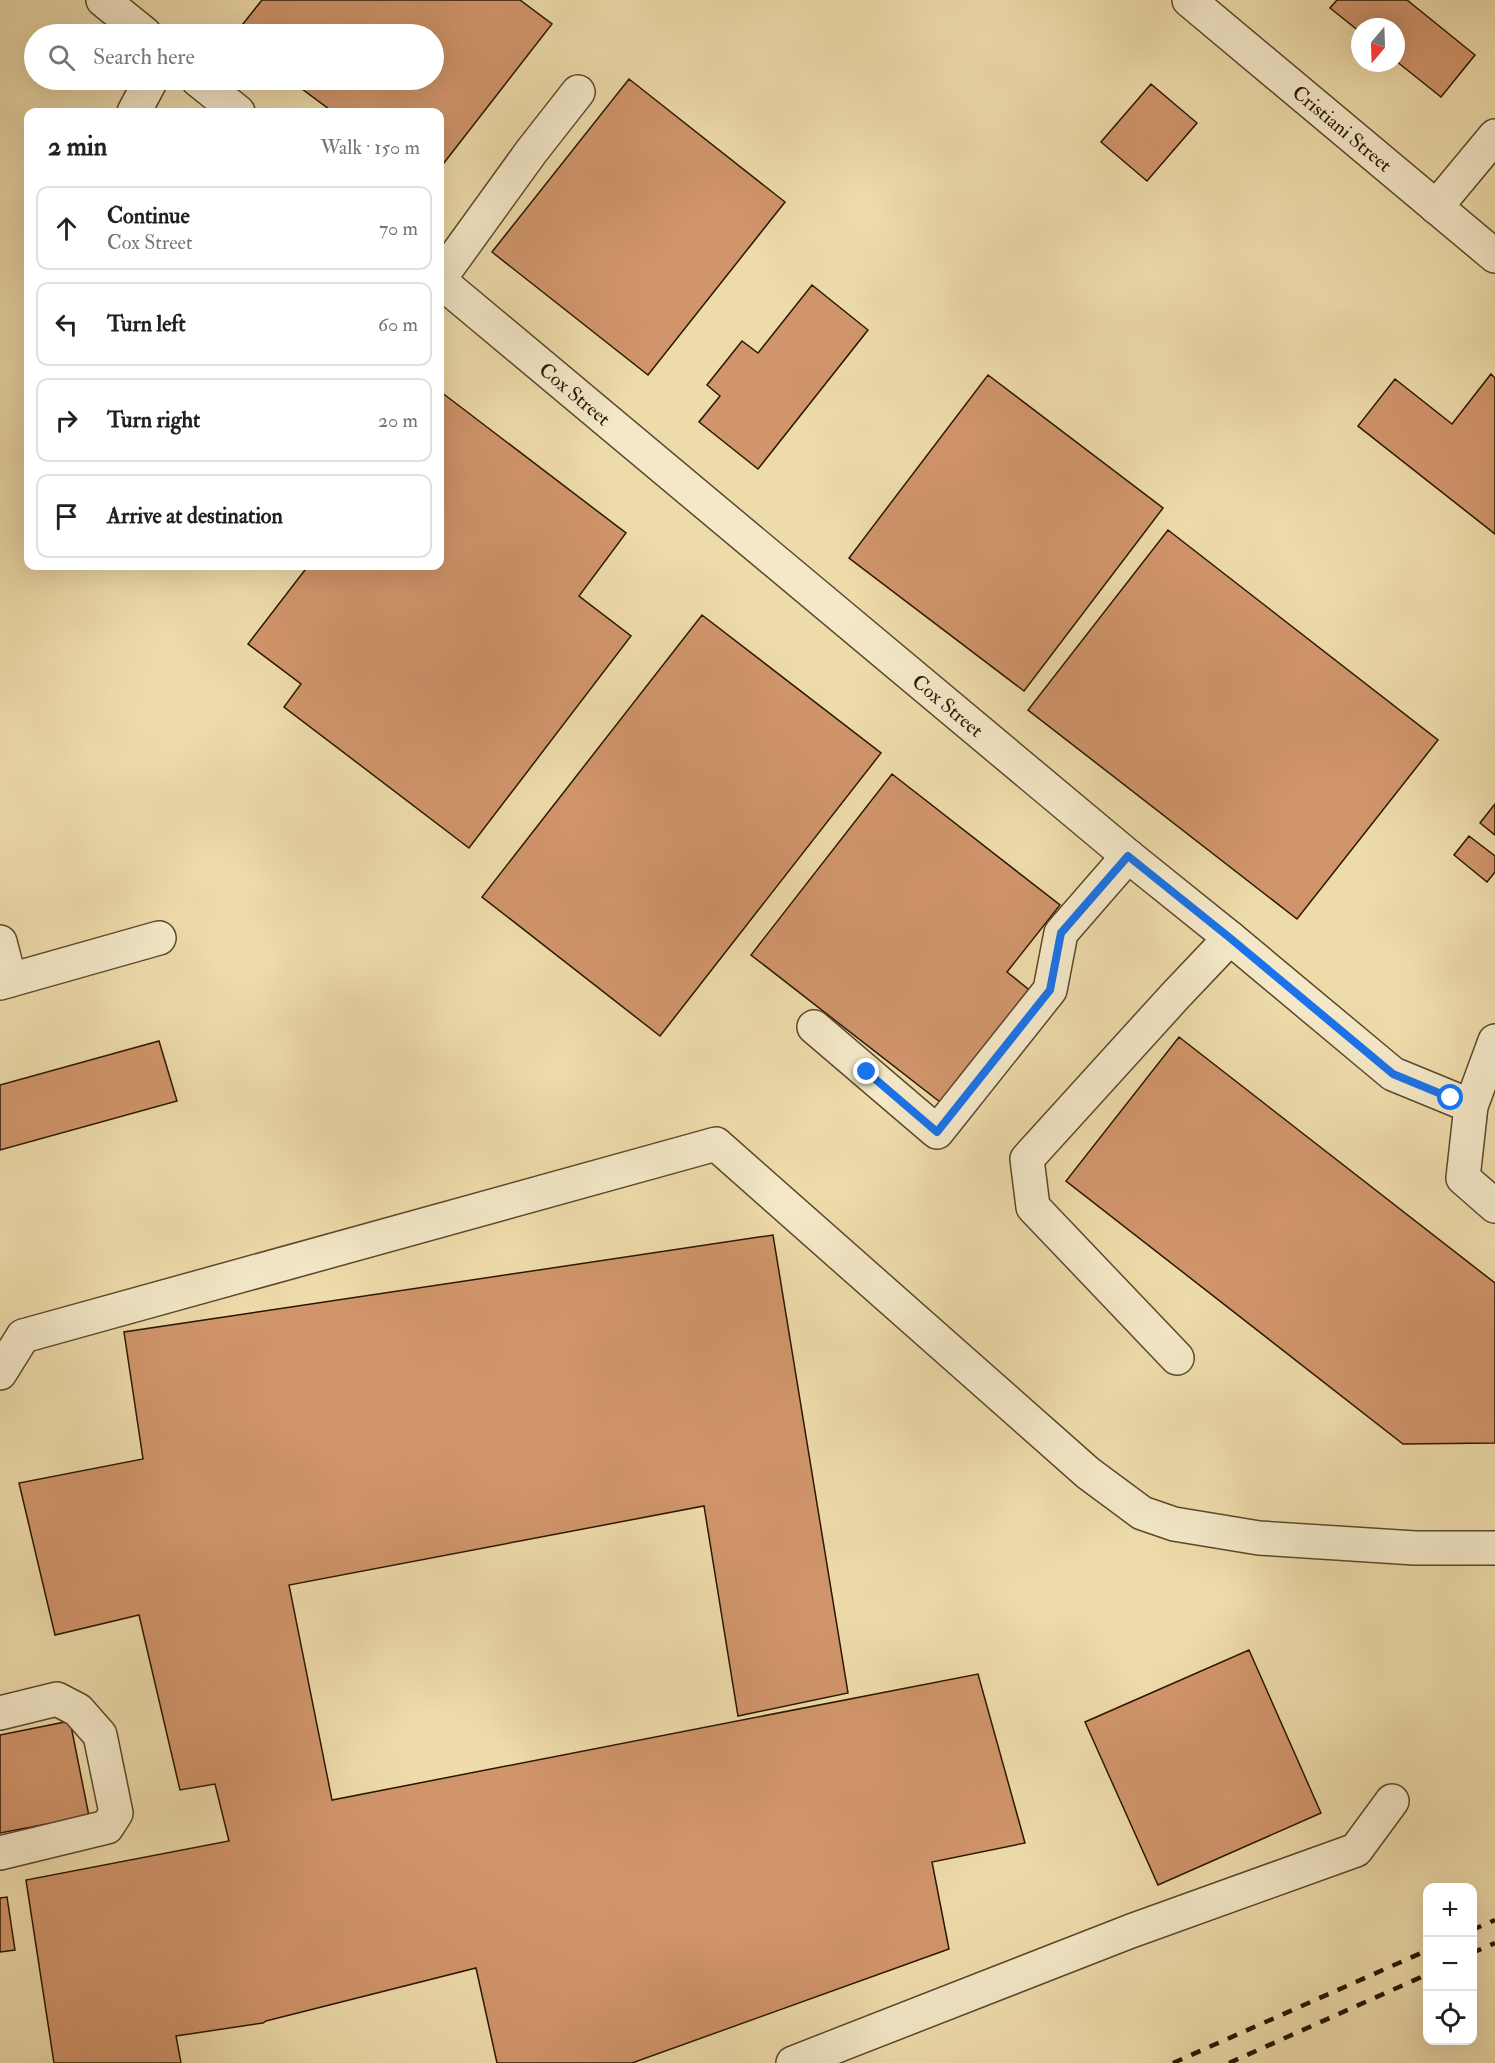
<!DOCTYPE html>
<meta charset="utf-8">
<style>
body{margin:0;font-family:"IM FELL Double Pica",serif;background:#f6f6f6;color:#202124}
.controls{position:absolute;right:18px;bottom:18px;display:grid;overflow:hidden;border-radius:12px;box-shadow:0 6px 24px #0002}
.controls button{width:54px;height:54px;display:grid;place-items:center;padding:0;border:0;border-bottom:2px solid #e0e0e0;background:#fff;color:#202124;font:30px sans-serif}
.compass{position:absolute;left:1351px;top:18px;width:54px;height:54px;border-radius:50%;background:#fff;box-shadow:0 6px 24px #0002;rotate:199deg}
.stop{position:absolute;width:18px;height:18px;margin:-14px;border:4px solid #1a73e8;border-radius:50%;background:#fff}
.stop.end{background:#1a73e8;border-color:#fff;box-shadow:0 2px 6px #0008}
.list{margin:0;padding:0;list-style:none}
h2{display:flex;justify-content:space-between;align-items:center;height:78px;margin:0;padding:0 24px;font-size:26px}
h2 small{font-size:20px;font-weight:400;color:#757577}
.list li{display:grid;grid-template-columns:39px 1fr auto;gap:18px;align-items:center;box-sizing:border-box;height:84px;margin:0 12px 12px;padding:0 12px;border:2px solid #e0e0e0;border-radius:12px}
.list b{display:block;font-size:22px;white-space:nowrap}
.list p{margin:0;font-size:20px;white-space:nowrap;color:#757577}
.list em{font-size:20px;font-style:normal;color:#757577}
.icon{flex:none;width:33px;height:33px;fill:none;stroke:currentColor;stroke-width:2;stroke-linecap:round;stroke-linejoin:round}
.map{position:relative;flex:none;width:1495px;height:2063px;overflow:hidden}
.search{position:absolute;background:#fff;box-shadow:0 6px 24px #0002;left:24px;top:24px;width:420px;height:66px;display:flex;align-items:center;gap:15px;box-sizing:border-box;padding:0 21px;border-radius:33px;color:#757577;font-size:22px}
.panel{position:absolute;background:#fff;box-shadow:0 6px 24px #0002;left:24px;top:108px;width:420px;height:462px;border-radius:12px}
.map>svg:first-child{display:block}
.building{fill:#d1956b;stroke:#291702;stroke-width:1.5}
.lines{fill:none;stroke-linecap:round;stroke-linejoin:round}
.minor-casing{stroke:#5a482c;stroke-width:36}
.minor{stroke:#f4e8c8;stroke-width:33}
.rail{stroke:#291702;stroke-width:4.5;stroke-dasharray:10 10;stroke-linecap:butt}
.route{stroke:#1a73e8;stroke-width:8}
.labels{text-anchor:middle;stroke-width:6;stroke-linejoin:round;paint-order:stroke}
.street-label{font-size:20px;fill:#291702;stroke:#f4e8c8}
</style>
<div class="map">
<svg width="1495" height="2063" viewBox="0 0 1495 2063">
<rect width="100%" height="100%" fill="#eedbaa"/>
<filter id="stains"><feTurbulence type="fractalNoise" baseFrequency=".00333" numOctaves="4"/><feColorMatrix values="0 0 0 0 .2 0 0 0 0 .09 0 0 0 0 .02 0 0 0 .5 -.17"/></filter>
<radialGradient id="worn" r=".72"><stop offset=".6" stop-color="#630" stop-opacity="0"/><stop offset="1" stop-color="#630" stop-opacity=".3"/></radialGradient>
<path class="building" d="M262,0H520L552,24L440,168V112H333L290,80H434V34H235Z
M1337,0H1407L1475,55L1441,97L1396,61V27H1360V32L1330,8Z
M629,79L785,202L648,375L492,252Z
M1151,84L1197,123L1147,181L1101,142Z
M812,285L868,330L758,469L699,422L720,396L707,385L742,341L758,353Z
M1491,374L1495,378V534L1358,426L1395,379L1452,424Z
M988,375L1163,508L1024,691L849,558Z
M441,392L626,533L579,596L631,636L469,848L284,707L301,684L248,644L308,566H440Z
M1168,530L1438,740L1297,919L1028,710Z
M702,615L881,753L660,1036L482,897Z
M892,774L1060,905L1007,972L1037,996L949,1109L751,955Z
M1495,804V835L1480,823Z
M1469,836L1495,856V872L1487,882L1454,855Z
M1179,1037L1495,1283V1443L1403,1444L1066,1181Z
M159,1041L177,1101L0,1150V1085Z
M773,1235L848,1693L738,1716L704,1506L289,1585L332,1800L978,1674L1025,1843L932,1862L949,1949L632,2063H497L476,1968L266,2021L263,2023L176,2036L181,2063H54L26,1880L229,1841L215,1784L180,1790L139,1615L55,1635L19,1483L143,1459L124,1332Z
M1249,1650L1321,1813L1158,1885L1085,1722Z
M70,1721L89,1816L0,1833V1735Z
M7,1897L15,1950L0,1952V1898Z"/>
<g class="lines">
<defs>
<g id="minor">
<path d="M103,0L145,34"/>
<path id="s1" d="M1189,0L1495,256"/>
<path d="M198,80L238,112"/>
<path d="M134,112L151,80"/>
<path d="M1436,207L1495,136"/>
<path d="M440,278L531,152L578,92"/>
<path id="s2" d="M440,281L1128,856L1230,938L1393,1074L1471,1106"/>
<path d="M0,942L10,980"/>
<path d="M0,983L159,938"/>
<path d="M814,1027L937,1132L1050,990L1061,933L1128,856"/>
<path d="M1495,1041L1471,1106L1463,1178L1495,1206"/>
<path d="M1177,1358L1033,1207L1027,1159L1175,996L1230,938"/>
<path d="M0,1373L23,1336L716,1144L1088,1473L1142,1513L1174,1524L1259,1538L1415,1548H1495"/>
<path d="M0,1713L57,1699L78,1710L100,1735L116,1813L107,1827L0,1853"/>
<path d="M793,2063L1131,1931L1356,1850L1392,1801"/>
</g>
</defs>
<use href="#minor" class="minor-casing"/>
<use href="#minor" class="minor"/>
<path class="rail" d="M1472,1930L1495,1920
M1472,1953L1495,1943
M1173,2063L1428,1950
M1229,2063L1428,1974"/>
</g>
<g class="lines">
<path class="route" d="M867,1072L937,1132L1050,990L1061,933L1128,856L1230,938L1393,1074L1451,1098"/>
</g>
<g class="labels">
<g class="street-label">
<text dy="7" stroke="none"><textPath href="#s1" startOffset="200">Cristiani Street</textPath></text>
<text dy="7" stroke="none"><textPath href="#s2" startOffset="176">Cox Street</textPath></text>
<text dy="7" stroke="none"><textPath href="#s2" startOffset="662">Cox Street</textPath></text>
</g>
</g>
<rect width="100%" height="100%" filter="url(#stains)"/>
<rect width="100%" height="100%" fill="url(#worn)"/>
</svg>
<div class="controls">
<button>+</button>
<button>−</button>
<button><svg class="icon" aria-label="locate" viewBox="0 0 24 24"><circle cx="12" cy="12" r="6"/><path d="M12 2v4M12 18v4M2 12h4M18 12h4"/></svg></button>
</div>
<svg class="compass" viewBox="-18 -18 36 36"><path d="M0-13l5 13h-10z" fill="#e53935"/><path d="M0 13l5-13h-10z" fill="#757577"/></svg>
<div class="stop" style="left:1451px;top:1098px"></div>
<div class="stop end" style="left:867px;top:1072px"></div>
<div class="search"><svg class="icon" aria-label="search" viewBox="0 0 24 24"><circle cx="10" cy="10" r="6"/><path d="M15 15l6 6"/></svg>Search here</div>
<section class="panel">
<h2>2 min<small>Walk · 150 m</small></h2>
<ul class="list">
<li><svg class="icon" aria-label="ahead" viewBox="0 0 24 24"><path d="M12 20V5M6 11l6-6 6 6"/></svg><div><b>Continue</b><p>Cox Street</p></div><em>70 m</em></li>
<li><svg class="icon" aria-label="left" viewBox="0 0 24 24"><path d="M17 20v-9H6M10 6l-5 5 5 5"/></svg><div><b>Turn left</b></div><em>60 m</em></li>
<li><svg class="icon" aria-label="right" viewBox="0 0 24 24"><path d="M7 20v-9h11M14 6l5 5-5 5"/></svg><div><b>Turn right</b></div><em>20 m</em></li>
<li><svg class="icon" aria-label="arrive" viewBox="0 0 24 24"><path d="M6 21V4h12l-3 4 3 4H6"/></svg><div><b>Arrive at destination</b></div></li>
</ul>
</section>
</div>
